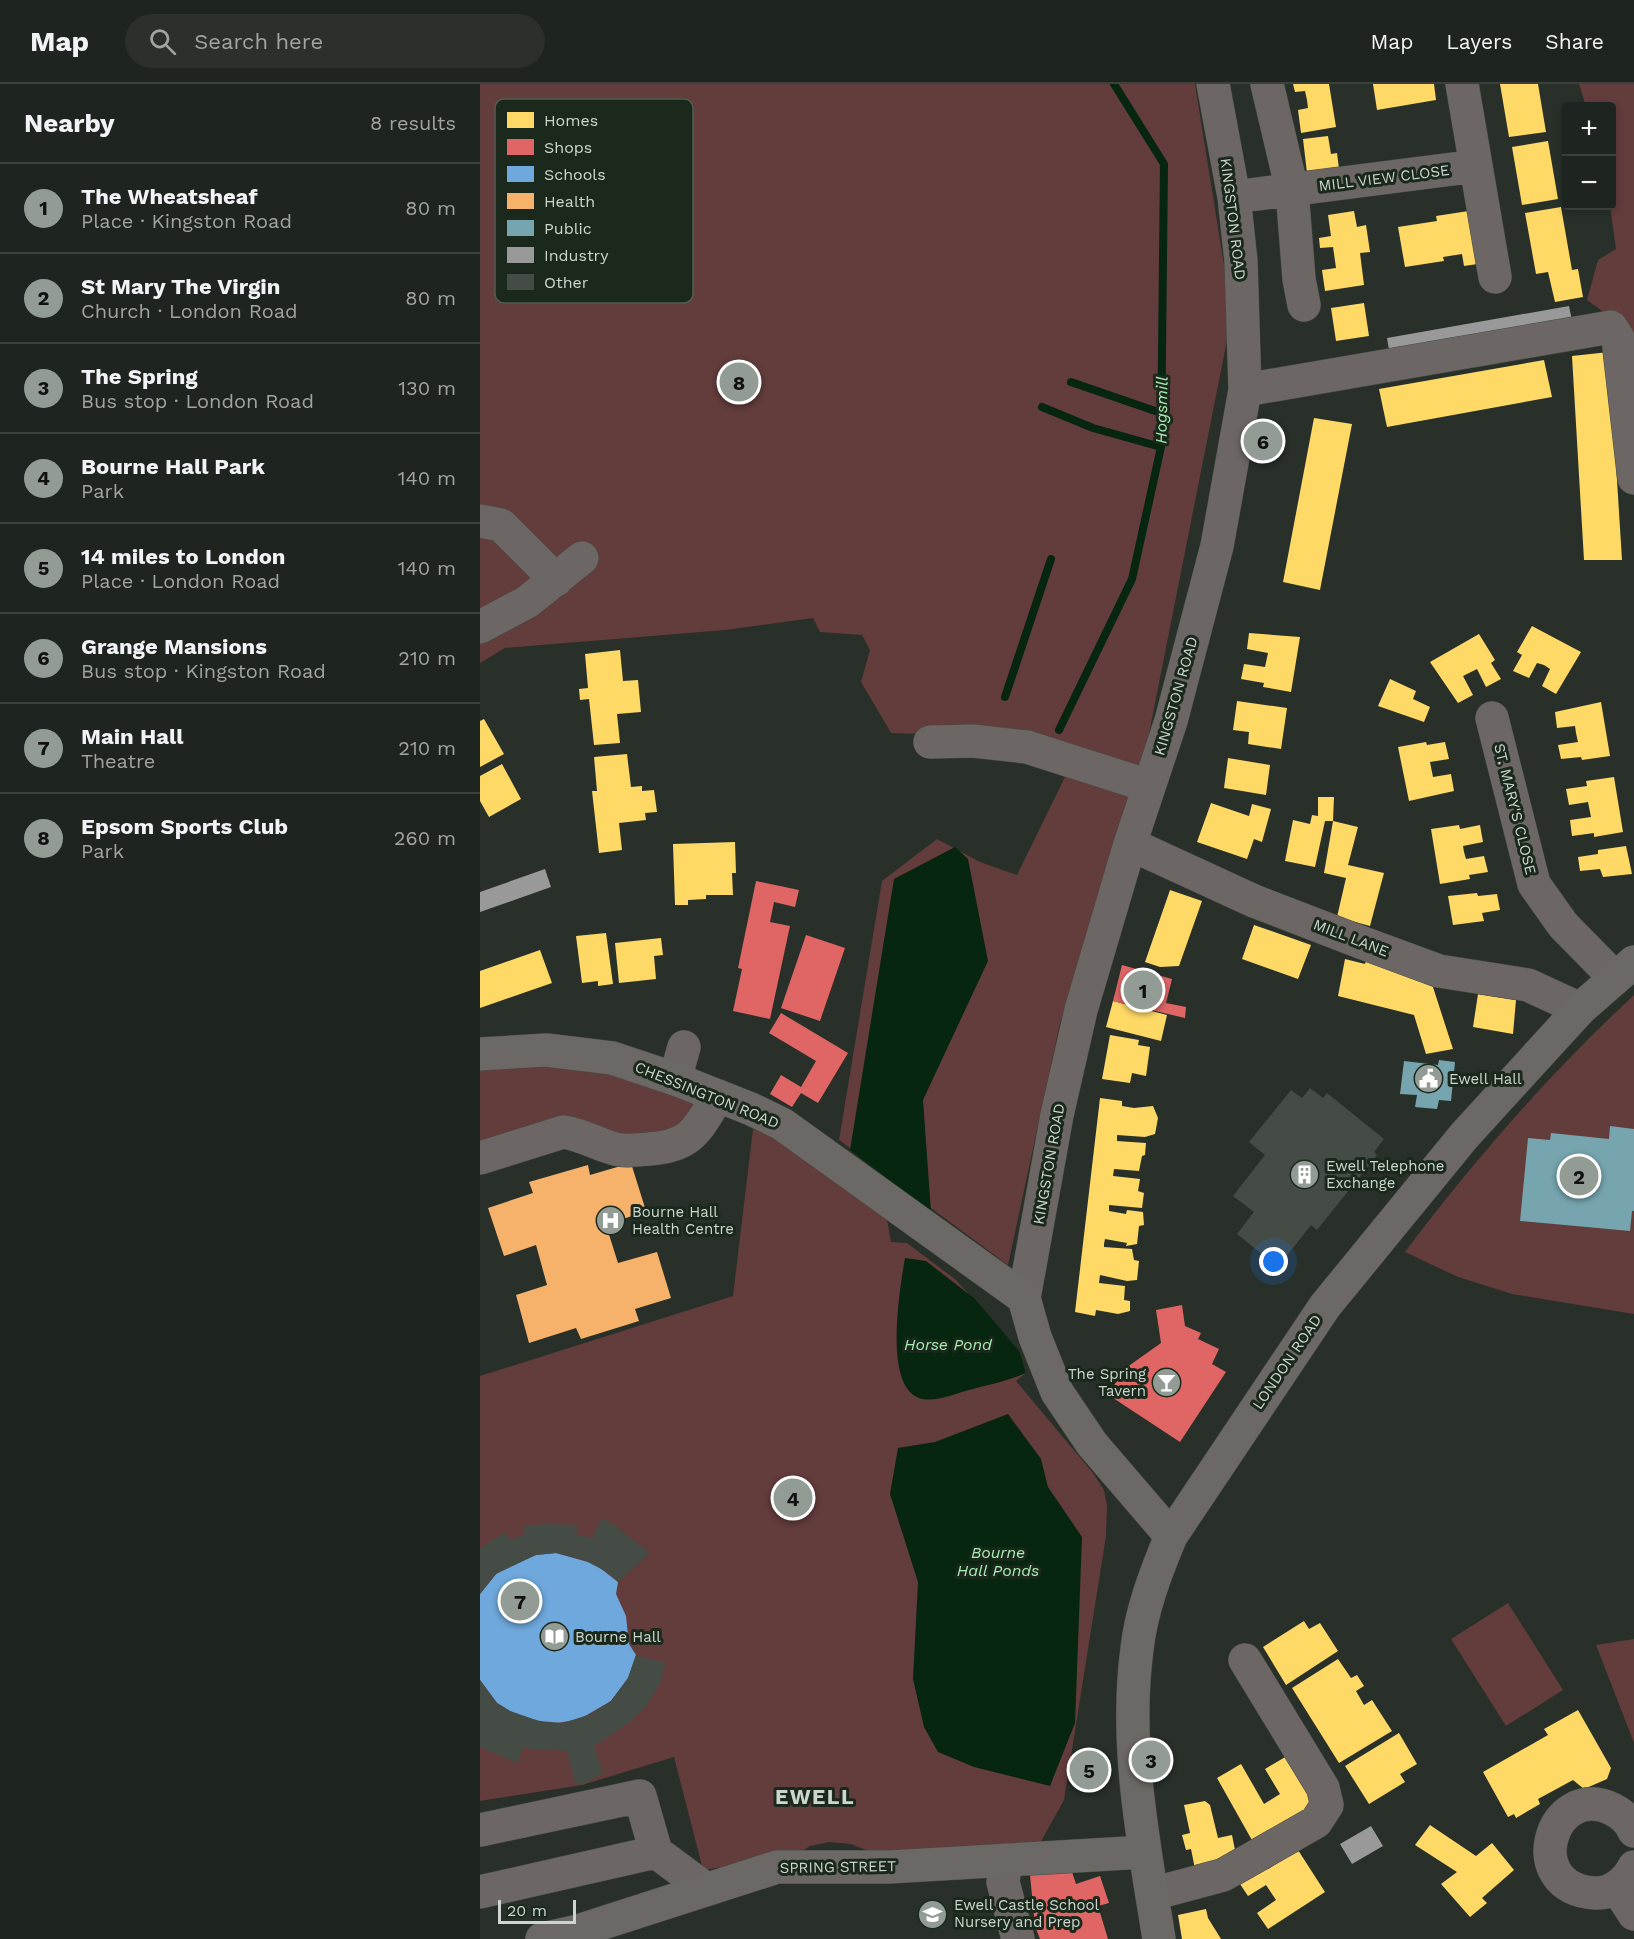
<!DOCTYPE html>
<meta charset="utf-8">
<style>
body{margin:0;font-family:"Work Sans",sans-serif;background:#2b302c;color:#f1f3f6}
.controls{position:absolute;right:18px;top:18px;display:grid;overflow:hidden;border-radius:6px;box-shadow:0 3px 9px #0003}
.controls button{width:54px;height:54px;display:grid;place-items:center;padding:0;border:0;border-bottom:2px solid #3c413d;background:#1e241f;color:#f1f3f6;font:30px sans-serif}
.scale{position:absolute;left:18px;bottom:15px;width:78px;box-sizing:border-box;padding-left:6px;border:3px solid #cdd6ce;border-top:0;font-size:16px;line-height:21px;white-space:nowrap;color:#cdd6ce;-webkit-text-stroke:4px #1b291d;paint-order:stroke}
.you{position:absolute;left:794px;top:1178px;width:21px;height:21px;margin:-15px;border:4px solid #fff;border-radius:50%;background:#1a73e8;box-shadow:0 0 0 9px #1a73e833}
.badge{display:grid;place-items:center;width:39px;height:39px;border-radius:50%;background:#939c94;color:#111;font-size:20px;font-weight:700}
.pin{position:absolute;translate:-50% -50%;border:3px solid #fff;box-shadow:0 2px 6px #0006}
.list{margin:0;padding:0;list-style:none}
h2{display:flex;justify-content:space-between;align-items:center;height:78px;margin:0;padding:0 24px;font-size:26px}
h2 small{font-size:20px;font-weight:400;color:#a1a4a4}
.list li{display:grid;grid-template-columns:39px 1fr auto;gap:18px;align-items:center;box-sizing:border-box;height:90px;padding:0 24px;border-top:2px solid #3c413d}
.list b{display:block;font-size:22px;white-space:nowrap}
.list p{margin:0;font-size:20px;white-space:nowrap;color:#a1a4a4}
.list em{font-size:20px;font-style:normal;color:#a1a4a4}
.icon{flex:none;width:33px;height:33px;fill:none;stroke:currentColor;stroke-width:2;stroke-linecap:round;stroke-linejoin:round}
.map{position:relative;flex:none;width:1154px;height:1855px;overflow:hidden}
header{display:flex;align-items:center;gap:36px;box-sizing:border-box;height:84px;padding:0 30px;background:#1e241f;border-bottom:2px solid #3c413d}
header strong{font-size:28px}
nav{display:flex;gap:33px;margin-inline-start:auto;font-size:21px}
.search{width:420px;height:54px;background:#2b302c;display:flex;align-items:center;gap:15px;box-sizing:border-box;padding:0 21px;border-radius:33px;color:#a1a4a4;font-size:22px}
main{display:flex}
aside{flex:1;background:#1e241f}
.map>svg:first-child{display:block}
.green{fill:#633c3c}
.water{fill:#06260f}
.homes{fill:#ffd966}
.shops{fill:#e06666}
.schools{fill:#6fa8dc}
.health{fill:#f6b26b}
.public{fill:#76a5af}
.industry{fill:#999}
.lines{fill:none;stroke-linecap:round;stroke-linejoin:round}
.stream{stroke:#06260f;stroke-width:8}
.building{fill:#454c46}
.minor-casing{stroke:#474d48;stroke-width:34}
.major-casing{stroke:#474d48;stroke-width:34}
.minor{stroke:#6c6765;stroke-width:33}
.major{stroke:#6c6865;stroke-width:33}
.labels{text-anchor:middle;stroke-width:6;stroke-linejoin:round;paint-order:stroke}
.street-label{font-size:15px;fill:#cdd6ce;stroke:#1b291d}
.poi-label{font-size:15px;fill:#cdd6ce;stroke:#1b291d;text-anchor:start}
.water-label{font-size:16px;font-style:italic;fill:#a8eeb3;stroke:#1b291d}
.district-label{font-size:21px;font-weight:bold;letter-spacing:1.5px;fill:#cdd6ce;stroke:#1b291d}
.key{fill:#1b291d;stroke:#505d52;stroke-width:1.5}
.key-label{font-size:16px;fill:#cdd6ce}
</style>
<header>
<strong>Map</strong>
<div class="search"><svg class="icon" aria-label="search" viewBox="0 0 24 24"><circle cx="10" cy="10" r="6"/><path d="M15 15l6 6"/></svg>Search here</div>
<nav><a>Map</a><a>Layers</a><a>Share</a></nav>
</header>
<main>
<aside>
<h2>Nearby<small>8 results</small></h2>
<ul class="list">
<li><span class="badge">1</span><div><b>The Wheatsheaf</b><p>Place · Kingston Road</p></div><em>80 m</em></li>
<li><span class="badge">2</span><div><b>St Mary The Virgin</b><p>Church · London Road</p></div><em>80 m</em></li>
<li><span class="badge">3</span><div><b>The Spring</b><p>Bus stop · London Road</p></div><em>130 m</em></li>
<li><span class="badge">4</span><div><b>Bourne Hall Park</b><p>Park</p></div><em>140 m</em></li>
<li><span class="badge">5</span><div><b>14 miles to London</b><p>Place · London Road</p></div><em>140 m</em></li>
<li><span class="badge">6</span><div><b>Grange Mansions</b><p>Bus stop · Kingston Road</p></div><em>210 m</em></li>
<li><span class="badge">7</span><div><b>Main Hall</b><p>Theatre</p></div><em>210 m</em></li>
<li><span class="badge">8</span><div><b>Epsom Sports Club</b><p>Park</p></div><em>260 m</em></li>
</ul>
</aside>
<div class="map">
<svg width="1154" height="1855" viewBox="0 0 1154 1855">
<rect width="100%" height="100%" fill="#283029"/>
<path class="green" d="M0,0H715L752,231L656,715L580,939L528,1181L359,1056L402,797L457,755L500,778L537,791L585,693L481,651L411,649L381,598L390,566L382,551L340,548L333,534L245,546L25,564L0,579Z
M1099,0H1154V295L1146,244L1107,216L1118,176L1136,165L1130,122L1132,22H1106Z
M1154,911V1230L1032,1210L978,1193L925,1168C994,1076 1070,989 1154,911Z
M0,981L117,983L220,1017L209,1042L178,1052L0,1061Z
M273,1045L324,1067L360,1094L407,1136L411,1158L427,1159L476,1196L540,1268L546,1289L536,1297L613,1389L624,1406L627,1422L626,1452L584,1716L559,1761L401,1772L371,1760L349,1758L330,1762L315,1772L223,1786L194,1673L102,1701L0,1717V1292L253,1212Z
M1028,1519L1083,1606L1026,1642L971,1555Z
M1154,1555V1659L1116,1561Z"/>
<path class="water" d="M475,763L488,775L508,877L443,1016L451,1128L370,1066L414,795Z
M425,1174L446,1177L495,1215L540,1268L546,1289C528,1297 508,1301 489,1306C474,1310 454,1319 439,1314C403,1301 420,1204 425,1174Z
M528,1330L561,1375L568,1403L602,1453L595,1639L570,1702L494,1683L458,1668L444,1643L433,1595L438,1498L410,1410L418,1364L455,1358Z"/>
<path class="homes" d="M813,0H849L856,43L821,49L818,26L828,24L827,16L825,7L815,8Z
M893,0H954L956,16L897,26Z
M1020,0H1058L1066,48L1029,53Z
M848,52L851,70L857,69L859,85L827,89L823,55Z
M1068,57L1078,115L1042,121L1032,63Z
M1081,123L1092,186L1098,185L1103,213L1075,218L1068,188L1056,190L1045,129Z
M995,126L1004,179L984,182L982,170L963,173L964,177L925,183L918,143L957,137L956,132Z
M874,127L877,143L886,141L890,168L880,169L884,201L845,207L842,186L856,184L853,163L840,164L839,154L851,152L848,131Z
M884,219L889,252L856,257L851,224Z
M1129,268L1142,476H1104L1092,272Z
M1064,276L1072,313L907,343L899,305Z
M834,334L872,340L840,506L803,498Z
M1052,542L1101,568L1076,610L1062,602L1070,585L1064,581L1057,579L1049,594L1033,587L1042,571L1037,568Z
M769,549L820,553L811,608L783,603L784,599L761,595L764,580L785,583L788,569L767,565Z
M999,550L1015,576L1011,579L1021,595L1006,603L997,585L983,592L993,611L978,619L950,578Z
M140,566L143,597L158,596L161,628L137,630L140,659L114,661L109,615L100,616L99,605L108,604L105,570Z
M910,595L936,607L933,615L950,623L944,638L898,622Z
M757,617L807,624L801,665L768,660L769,648L753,646Z
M1121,618L1130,672L1102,676L1101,673L1081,675L1078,661L1098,658L1096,649L1095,642L1077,644L1075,628Z
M4,635L24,670L0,683V637Z
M946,658L947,661L965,658L969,675L950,678L953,693L971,690L974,707L929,717L918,663Z
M147,670L151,703L162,702V707L174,706L177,728L165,729L166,736L139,739L142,766L119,769L112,707H117L114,673Z
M748,674L790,681L786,711L744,704Z
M22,680L41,715L9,733L0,717V692Z
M1134,693L1143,748L1114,753V749L1092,752L1090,736L1111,733L1108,718L1089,721L1086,705L1107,702L1106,697Z
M838,713H854L853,737L878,743L868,781L904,789L890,842L857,833L866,794L844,789L853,737H845L835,783L805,777L813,736L830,740L832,731L838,732Z
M731,719L769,732L772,720L791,725L782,758L774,755L767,775L717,758Z
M979,741L980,745L1000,741L1003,758L983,762L984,768L986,775L1004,772L1008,788L989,791L990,795L960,800L951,745Z
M255,758L256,789H252L253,811H226V815L208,816V821H195L193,760Z
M1146,762L1152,790L1123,793L1120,785L1100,787L1098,773L1118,770V766Z
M690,806L722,817L699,882L680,883L665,878Z
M997,809L998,812L1017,810L1020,826L1002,829L1004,837L973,841L968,812Z
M774,841L831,861L818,895L762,875Z
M126,849L133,900L118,902V897L102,899L96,852Z
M181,854L183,871L174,872L176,895L139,899L135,859Z
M60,866L72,899L0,924V887Z
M865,875L885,880L886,877L952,900L973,965L946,970L934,931L858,912Z
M998,910L1036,916L1033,950L993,943Z
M633,917L687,931L681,957L626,943Z
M630,951L659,956L658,961L670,963L666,992L652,989L650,999L622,995Z
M620,1014L642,1017V1022L654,1024L673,1022L678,1034L675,1050L665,1053L637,1051V1057L666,1059L665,1071L662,1072L659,1087L634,1085L633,1092L660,1095L658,1107L664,1109L662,1124L629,1121V1127L646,1130L647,1126L663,1128L664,1141L659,1142L657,1160L646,1162L647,1159L625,1155L624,1160V1163L652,1165L654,1176L659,1177L657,1196L647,1197L620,1191L619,1199L645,1202L644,1216L650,1217V1227L638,1230L616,1226L615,1232L595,1228Z
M824,1537L829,1545L840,1539L858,1567L806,1601L783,1563Z
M858,1575L871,1594L877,1591L884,1602L876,1607L884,1621L892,1616L912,1647L859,1679L812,1604Z
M1098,1626L1131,1684L1127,1695L1104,1705L1093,1696L1058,1715L1060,1720L1036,1734L1034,1730L1028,1733L1003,1688L1068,1651L1064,1645Z
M919,1649L937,1680L920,1690L925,1698L889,1720L865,1682Z
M807,1672L836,1722L773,1758L737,1694L761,1680L784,1720L800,1710L785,1685Z
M725,1717L730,1721L738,1754L752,1751L757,1776L715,1785L711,1765L706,1766L702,1751L710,1749L704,1721Z
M950,1741L996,1772L1012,1759L1034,1786L1002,1814L1007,1819L990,1833L961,1800L977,1788L935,1761Z
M818,1766L845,1808L788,1845L777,1829L796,1816L786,1801L768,1812L758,1797L785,1780L788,1785Z
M726,1825L728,1834L741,1855H702L698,1831Z"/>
<path class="shops" d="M276,797L319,806L315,823L294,818L290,838L310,842L290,935L253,927L262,885L258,884Z
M326,851L365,864L340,937L301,924Z
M642,881L692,895L686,919L706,923L705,934L633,917Z
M301,929L368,969L338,1019L321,1009L312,1023L290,1010L301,991L321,1003L336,977L289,949Z
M702,1221L705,1242L721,1249L718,1255L739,1265L732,1280L746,1288L700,1358L627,1310L650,1281L681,1259L676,1226Z
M592,1788L596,1800L620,1792L629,1819L618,1822L628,1855H560L555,1842L550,1791Z"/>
<path class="schools" d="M76,1469L115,1480L138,1498L136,1510L146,1532L149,1560L156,1571L148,1594L131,1617L100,1635L72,1640L44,1633L30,1627L17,1619L0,1596V1510L16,1490L28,1482L56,1471Z"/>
<path class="health" d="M151,1079L166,1127L126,1141L138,1179L177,1168L191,1214L155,1225L159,1237L101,1255L96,1244L49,1259L36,1211L67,1201L56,1161L24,1172L8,1124L53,1109L49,1098L108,1081L110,1091Z"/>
<path class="public" d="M959,976L975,978L971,1017L959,1016L957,1025L935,1023L937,1011L920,1010L924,977L958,981Z
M1130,1042L1154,1045V1127H1152L1150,1147L1040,1137L1048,1054L1070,1056L1071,1049L1129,1055Z"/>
<path class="industry" d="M1089,222L1093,241L910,272L907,254Z
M65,785L71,803L0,828V808Z
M891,1742L903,1762L872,1780L860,1760Z"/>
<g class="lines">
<path class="stream" d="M591,298L681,329
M562,323L613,344L681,363
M525,613L571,475
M579,646L652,495L681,363L684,80L634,0"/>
</g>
<path class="building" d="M830,1004L843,1014L847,1009L904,1055L894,1068L897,1071L837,1146L831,1141L798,1183L757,1150L774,1128L753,1112L785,1071L769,1058L811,1006L822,1014Z
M122,1434L133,1440L170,1469L138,1498L125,1487L104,1476L76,1469L56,1471L16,1490L0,1510V1465L9,1458L26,1448L30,1456L45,1450L42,1443L63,1440L98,1441L96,1450L112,1454Z
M156,1571L185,1579L181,1597L167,1621L150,1638L114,1662L123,1689L102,1701L95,1698L87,1667L43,1664L38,1679L0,1663V1596L17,1619L30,1627L59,1637L83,1639L111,1630L131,1617L148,1594Z"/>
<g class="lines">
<defs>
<path id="minor" d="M787,0L812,106L819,195L824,221
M982,0L1015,193
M754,113L996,82
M765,306L1131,243L1138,254L1154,394
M0,437L21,441L76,496
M0,543L47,518L102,474
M1012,634L1054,800L1083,841L1135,894
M450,658L493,657L547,663L669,702
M650,760L774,817L883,859L959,887L1048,901L1100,925
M195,995L204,963
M0,1074L83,1048C100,1050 115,1059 132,1064C143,1068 157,1066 169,1065C212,1062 217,1046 238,1012
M544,1214L577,1031L601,926L650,760L691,637L737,462L765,306L761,177L754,113L733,0
M0,1746L160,1712L176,1768
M1154,1747C1150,1737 1142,1730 1132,1725C1071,1696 1038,1804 1115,1809C1132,1810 1147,1797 1154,1783
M526,1776L523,1798L538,1855
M1137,1804L1154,1830
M0,1808L176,1768L226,1805
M672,1810L743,1791L836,1738L847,1721L843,1704L765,1576"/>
<path id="major" d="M0,970L66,966L132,974L195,995L271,1025L302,1040L544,1214L555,1253L577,1308L612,1360L691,1452
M62,1855L98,1847L297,1783H409L665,1768
M679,1855C664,1760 644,1662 657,1565C661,1527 676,1488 691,1452L845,1222L984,1052L1100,925L1154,878"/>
</defs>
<use href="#minor" class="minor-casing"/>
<use href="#major" class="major-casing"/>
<use href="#minor" class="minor"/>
<use href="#major" class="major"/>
</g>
<defs>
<symbol id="civic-disc" viewBox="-11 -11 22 22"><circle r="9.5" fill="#939c94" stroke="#1b291d"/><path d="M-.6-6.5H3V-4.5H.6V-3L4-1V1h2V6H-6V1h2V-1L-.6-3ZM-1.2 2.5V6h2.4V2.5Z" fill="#fff"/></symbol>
<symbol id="building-disc" viewBox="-11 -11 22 22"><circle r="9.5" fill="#939c94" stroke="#1b291d"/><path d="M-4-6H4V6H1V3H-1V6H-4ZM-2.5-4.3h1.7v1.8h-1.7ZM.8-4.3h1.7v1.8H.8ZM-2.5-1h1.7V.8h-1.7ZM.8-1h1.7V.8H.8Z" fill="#fff"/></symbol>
<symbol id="hospital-disc" viewBox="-11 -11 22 22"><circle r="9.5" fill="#939c94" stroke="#1b291d"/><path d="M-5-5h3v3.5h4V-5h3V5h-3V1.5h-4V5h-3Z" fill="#fff"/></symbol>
<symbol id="bar-disc" viewBox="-11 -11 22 22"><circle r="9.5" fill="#939c94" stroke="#1b291d"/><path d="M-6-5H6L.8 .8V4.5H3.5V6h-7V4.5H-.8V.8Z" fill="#fff"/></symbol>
<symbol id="library-disc" viewBox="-11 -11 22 22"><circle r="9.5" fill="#939c94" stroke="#1b291d"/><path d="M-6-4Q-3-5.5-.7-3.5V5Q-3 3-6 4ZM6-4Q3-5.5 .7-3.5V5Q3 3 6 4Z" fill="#fff"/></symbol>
<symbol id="school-disc" viewBox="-11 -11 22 22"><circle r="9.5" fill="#939c94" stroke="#1b291d"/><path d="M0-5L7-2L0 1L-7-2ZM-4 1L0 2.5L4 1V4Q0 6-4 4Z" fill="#fff"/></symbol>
</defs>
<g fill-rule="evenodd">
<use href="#civic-disc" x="932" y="978" width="33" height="33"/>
<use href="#building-disc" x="808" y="1074" width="33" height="33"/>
<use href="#hospital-disc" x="114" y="1120" width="33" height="33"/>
<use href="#bar-disc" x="670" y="1282" width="33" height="33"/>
<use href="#library-disc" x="58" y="1536" width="33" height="33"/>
<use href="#school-disc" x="436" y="1814" width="33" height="33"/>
</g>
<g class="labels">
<g class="street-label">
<text transform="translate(904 94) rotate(-7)" y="5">MILL VIEW CLOSE</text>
<text transform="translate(753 135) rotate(83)" y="5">KINGSTON ROAD</text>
<text transform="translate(696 612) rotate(-74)" y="5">KINGSTON ROAD</text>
<text transform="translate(1035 725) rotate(76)" y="5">ST. MARY'S CLOSE</text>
<text transform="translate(871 854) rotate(21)" y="5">MILL LANE</text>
<text transform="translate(227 1011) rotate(22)" y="5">CHESSINGTON ROAD</text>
<text transform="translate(569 1080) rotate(-80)" y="5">KINGSTON ROAD</text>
<text transform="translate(807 1278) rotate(-56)" y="5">LONDON ROAD</text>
<text transform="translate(358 1783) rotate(-1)" y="5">SPRING STREET</text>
</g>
<g class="poi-label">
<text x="969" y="1000">Ewell Hall</text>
<text x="846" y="1087">Ewell Telephone<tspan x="846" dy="17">Exchange</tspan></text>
<text x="152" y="1133">Bourne Hall<tspan x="152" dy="17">Health Centre</tspan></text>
<text x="666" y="1295" text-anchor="end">The Spring<tspan x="666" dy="17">Tavern</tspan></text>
<text x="95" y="1558">Bourne Hall</text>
<text x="474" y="1826">Ewell Castle School<tspan x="474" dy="17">Nursery and Prep</tspan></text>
</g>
<g class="water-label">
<text transform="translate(681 326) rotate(-89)" y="6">Hogsmill</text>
<text x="468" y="1266">Horse Pond</text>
<text x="518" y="1474">Bourne<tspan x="518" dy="18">Hall Ponds</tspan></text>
</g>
<g class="district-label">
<text x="335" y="1720">EWELL</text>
</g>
</g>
<rect x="15" y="15" width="198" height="204" rx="9" class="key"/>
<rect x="27" y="28" width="27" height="16" fill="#ffd966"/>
<rect x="27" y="55" width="27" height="16" fill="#e06666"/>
<rect x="27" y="82" width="27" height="16" fill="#6fa8dc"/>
<rect x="27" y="109" width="27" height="16" fill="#f6b26b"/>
<rect x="27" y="136" width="27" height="16" fill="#76a5af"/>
<rect x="27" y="163" width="27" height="16" fill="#999"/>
<rect x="27" y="190" width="27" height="16" fill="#454c46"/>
<g class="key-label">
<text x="64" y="42">Homes</text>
<text x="64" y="69">Shops</text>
<text x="64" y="96">Schools</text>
<text x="64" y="123">Health</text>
<text x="64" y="150">Public</text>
<text x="64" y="177">Industry</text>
<text x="64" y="204">Other</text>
</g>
</svg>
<div class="controls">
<button>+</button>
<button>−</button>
</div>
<div class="scale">20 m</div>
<div class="you"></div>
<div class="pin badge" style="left:663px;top:906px">1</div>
<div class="pin badge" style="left:1099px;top:1092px">2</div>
<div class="pin badge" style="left:671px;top:1676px">3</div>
<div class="pin badge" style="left:313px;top:1414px">4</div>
<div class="pin badge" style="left:609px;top:1686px">5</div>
<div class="pin badge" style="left:783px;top:357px">6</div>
<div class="pin badge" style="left:40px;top:1517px">7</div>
<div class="pin badge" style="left:259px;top:298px">8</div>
</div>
</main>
